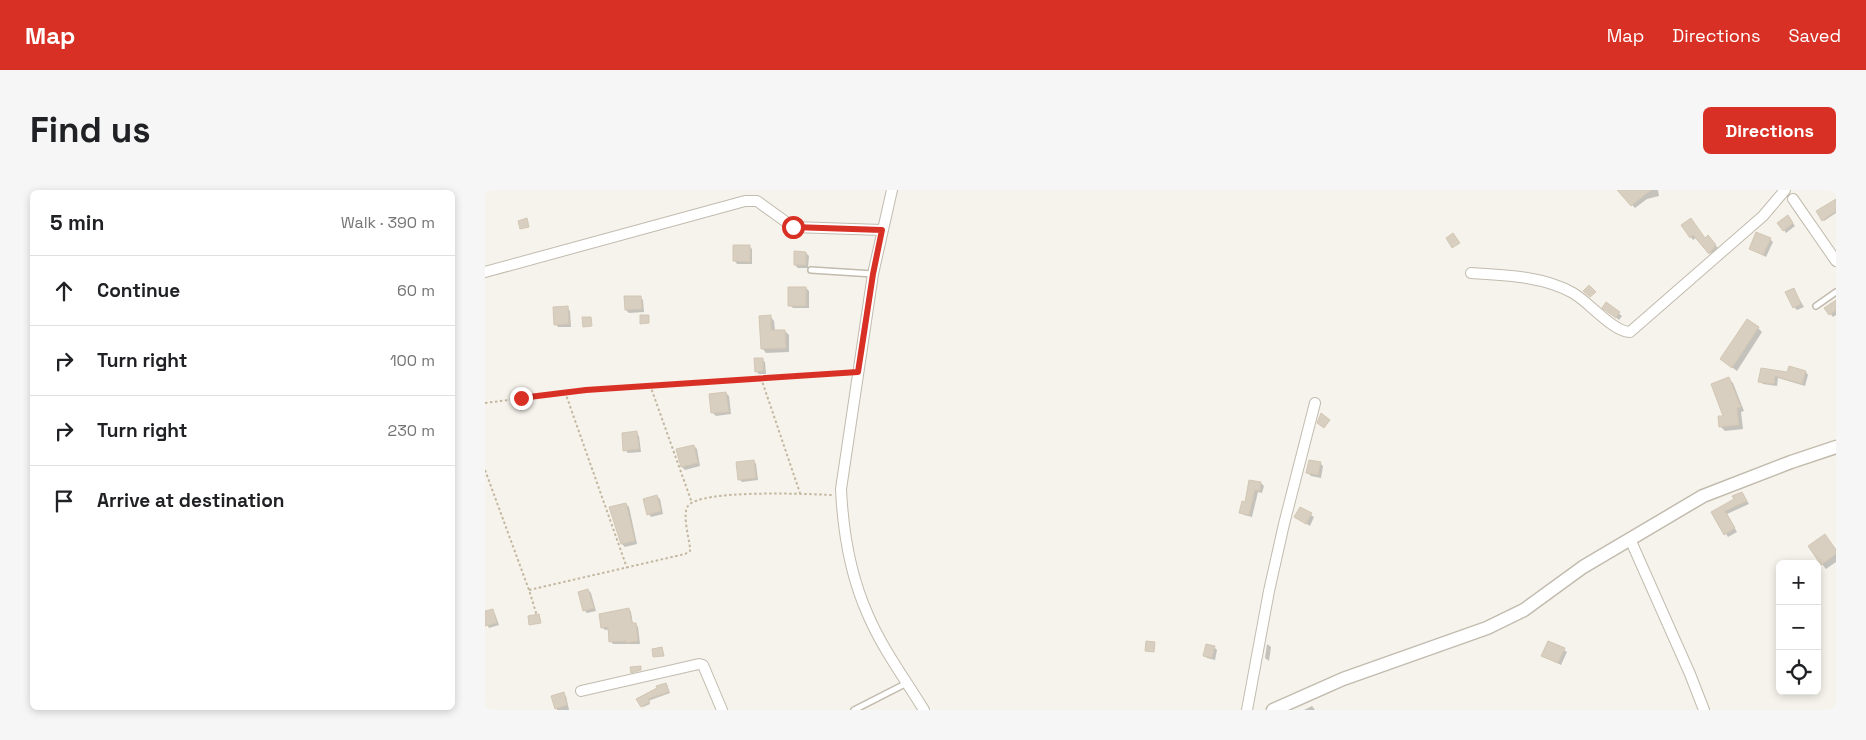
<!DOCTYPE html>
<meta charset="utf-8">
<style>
body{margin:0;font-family:"Space Grotesk",sans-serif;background:#f6f6f6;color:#202124}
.controls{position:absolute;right:15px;bottom:15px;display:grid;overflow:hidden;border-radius:8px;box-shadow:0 2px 8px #0003}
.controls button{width:45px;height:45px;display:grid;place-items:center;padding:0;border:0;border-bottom:1px solid #e0e0e0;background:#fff;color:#202124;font:25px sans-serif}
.stop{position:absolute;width:15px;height:15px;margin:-11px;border:4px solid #d93025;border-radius:50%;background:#fff}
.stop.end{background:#d93025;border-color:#fff;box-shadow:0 1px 5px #0008}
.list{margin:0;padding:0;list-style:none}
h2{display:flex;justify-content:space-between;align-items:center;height:65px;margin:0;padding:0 20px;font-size:21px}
h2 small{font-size:16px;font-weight:400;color:#757577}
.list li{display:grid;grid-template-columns:32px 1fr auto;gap:15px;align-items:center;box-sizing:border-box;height:70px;padding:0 20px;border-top:1px solid #e0e0e0}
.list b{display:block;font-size:19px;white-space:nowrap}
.list em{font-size:16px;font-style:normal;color:#757577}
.icon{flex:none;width:28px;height:28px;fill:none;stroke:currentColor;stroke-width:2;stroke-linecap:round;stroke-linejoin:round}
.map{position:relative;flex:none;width:1351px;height:520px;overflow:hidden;border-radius:8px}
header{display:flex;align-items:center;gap:30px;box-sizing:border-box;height:70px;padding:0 25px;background:#d93025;color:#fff}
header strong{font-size:24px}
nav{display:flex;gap:28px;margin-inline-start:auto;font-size:18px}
.intro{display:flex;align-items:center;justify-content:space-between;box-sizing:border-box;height:120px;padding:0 30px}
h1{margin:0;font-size:35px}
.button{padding:12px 22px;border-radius:8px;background:#d93025;color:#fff;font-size:18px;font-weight:700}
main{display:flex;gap:30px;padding:0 30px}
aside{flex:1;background:#fff;border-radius:8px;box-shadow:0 2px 8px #0003}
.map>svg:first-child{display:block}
.shadow{fill:#0003}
.building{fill:#d8cfc1;stroke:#d3c7b4}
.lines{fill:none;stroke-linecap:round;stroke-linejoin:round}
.service-casing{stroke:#c2bbae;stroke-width:8}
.minor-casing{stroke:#c2bbae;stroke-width:12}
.tertiary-casing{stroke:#c2bbae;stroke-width:15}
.path{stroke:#c4b79f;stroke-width:2;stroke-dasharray:2.5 2.5;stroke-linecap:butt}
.service{stroke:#fff;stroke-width:5}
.minor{stroke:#fff;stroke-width:10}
.tertiary{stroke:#fff;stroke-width:12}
.route{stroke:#d93025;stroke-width:6}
</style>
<header>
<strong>Map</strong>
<nav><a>Map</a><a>Directions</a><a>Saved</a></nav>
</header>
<div class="intro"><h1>Find us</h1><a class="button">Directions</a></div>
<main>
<aside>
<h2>5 min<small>Walk · 390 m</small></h2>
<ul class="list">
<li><svg class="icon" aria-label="ahead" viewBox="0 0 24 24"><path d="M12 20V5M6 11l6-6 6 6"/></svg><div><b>Continue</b></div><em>60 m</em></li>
<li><svg class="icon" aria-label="right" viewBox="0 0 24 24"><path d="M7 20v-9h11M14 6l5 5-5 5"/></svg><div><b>Turn right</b></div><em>100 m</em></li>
<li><svg class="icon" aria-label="right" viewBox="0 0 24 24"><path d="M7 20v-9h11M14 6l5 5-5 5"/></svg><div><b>Turn right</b></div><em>230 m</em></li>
<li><svg class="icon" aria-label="arrive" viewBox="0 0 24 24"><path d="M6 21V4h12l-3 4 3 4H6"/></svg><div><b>Arrive at destination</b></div></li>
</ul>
</aside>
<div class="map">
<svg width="1351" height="520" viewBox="0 0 1351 520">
<rect width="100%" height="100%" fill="#f6f3ec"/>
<path class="shadow" d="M1140,0H1173L1174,6L1162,9L1150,18L1136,3Z
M1351,10V23L1339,31L1332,22Z
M1305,29L1310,36L1301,43L1299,40Z
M1197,36L1220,49L1226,50L1233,58L1229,61L1231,63L1228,66L1212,47L1208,50L1206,47Z
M1285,49L1288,52L1281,67L1265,58Z
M264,56L267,59V74H252L250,71Z
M321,63L324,66L323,78H313L310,75Z
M321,98L324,101V118H308L305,115Z
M1309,100L1319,117L1312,120L1309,117Z
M155,107L158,110L159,122L144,123L141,120Z
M1351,112V125L1348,127L1341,118Z
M1121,114L1137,126L1134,130L1122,120Z
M82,118L85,121L86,137H73L71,134Z
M285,126L289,131L290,141H300L304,145V162L281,163L277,158Z
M1273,138L1277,142L1252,181L1236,169Z
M277,169L280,172L281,184H274L271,181Z
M1277,180L1303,184L1321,182L1323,185L1320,196L1293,188L1292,196L1278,194L1275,191Z
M1243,188L1248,193L1259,221L1256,222L1258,239L1240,241L1236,237L1240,227Z
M241,203L244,206L246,224L231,226L228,223Z
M151,243L154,246L156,262L143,263L140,260Z
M209,256L212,259L215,276L200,280L197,277Z
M269,271L271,274L273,290L257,292L254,289Z
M835,273L838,276L836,288L826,286L823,283Z
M765,291L776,293L779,296L777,303L773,302L767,327L759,325L756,322L761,313Z
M1257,303L1264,314L1242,324L1252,342L1243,347L1228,323L1250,310Z
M172,306L175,309L178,324L166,327L164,324Z
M141,314L144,317L152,354L140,357L137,354Z
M815,318L829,327L825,336L810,327Z
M1340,346L1351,359V372L1341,379L1337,374Z
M103,400L106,403L111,421L102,423L99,420Z
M144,419L146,422L148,434H151L153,437L155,454H128L126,451L125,439L120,440L117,437Z
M8,421L10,424L14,435L4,438L0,431V423Z
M782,454L786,457L784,471L780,468Z
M729,457L732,460L730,470L722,468L719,465Z
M1079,460L1082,462L1076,475L1057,465Z
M182,495L185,503L163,511L165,514L158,517L157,516L153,510Z
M78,504L81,506L84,520H72L68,507Z
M827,516L830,520H819Z"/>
<path class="building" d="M1132,0H1166L1146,16Z
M1351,9V21L1337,31L1331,21Z
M1303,25L1308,33L1298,41L1292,33Z
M42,28L44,37L35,39L33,31Z
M1206,28L1220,48L1223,45L1231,55L1224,64L1208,45L1205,48L1196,35Z
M1271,42L1286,48L1278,65L1264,59Z
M968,43L975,53L967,58L961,48Z
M248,55H265V72L248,71Z
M309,61L321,62V75H309Z
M1104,95L1111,102L1105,107L1098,101Z
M303,97H321V116H303Z
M1309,98L1316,114L1308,118L1300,102Z
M139,106H156L157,119L140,120Z
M1351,110V120L1344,125L1339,118Z
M1121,112L1135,122L1131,128L1117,118Z
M83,116L84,134L69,135L68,117Z
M155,125H164V133L155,134Z
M286,125V140H300L301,158L276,159L274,126Z
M97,127H106L107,136L98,137Z
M1262,129L1274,137L1247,178L1235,169Z
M269,168H278V181L270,182Z
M1304,176L1321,181L1317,194L1290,186L1289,194L1273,192L1276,178L1302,182Z
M1244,187L1256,217L1252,218L1254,235L1234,237L1233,226H1238L1226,194Z
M241,202L244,222L226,223L224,204Z
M836,223L845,230L839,238L832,233Z
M152,241L154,259L138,261L137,243Z
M209,255L213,273L196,277L191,259Z
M269,270L271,288L253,290L251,272Z
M824,270L836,272L833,285L821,283Z
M764,290L776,292L775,301L770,300L764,325L754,323L757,311L760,312Z
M1257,302L1262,311L1240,321L1250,338L1239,345L1226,322L1249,309L1247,306Z
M172,305L176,321L162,325L158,309Z
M141,313L150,351L136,354L124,317Z
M815,317L827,323L821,334L809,327Z
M1340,344L1351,360V364L1336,375L1323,356Z
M103,399L109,418L98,421L93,402Z
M144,418L147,433H151L153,451L141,453V451L124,452L123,437L116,438L114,424Z
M8,419L12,433L0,436V421Z
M54,424L56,433L44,435L43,426Z
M661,451L670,452L669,462L660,461Z
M1063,451L1080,458L1073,473L1056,466Z
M721,454L730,456L727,468L718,466Z
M177,457L179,466L168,467L167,459Z
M156,476V480L146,483L145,477Z
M181,493L184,502L163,509L165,512L156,517L151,509L172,498L171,496Z
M79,502L82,515L70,519L66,506Z"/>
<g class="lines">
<defs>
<path id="service" d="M326,80L388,84
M1331,116L1351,102
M369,520L422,493"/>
<path id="minor" d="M407,0L388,84L356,299C358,342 365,385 383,425C397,458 420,489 439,520
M1308,9L1351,71
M0,82L260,11H272L308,37L397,40
M986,83C1019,85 1058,86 1088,103C1104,112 1128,142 1145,142L1278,26L1300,0
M1145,349L1205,484L1219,520
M96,501L214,474L218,475L237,520
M762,520L784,401L799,334L830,213"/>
<path id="tertiary" d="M788,520L858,489L1002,438L1039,420L1098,377L1218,306L1306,272L1351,257"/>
</defs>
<use href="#service" class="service-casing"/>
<use href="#minor" class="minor-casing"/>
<use href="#tertiary" class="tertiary-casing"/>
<path class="path" d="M276,188L315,303
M165,195L207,313
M80,202L142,378
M0,213L101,200L364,182
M0,280L44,400L52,426
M44,400L200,364L205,361V358C204,348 197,324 203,316C215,299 324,304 347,305"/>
<use href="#service" class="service"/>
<use href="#minor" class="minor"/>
<use href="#tertiary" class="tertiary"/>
</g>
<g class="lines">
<path class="route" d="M36,208L101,200L373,182L388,84L397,40L308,37"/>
</g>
</svg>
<div class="controls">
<button>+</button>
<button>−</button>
<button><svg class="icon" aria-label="locate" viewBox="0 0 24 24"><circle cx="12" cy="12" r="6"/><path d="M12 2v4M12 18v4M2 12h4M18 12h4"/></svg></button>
</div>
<div class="stop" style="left:308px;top:37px"></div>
<div class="stop end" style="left:36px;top:208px"></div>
</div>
</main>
